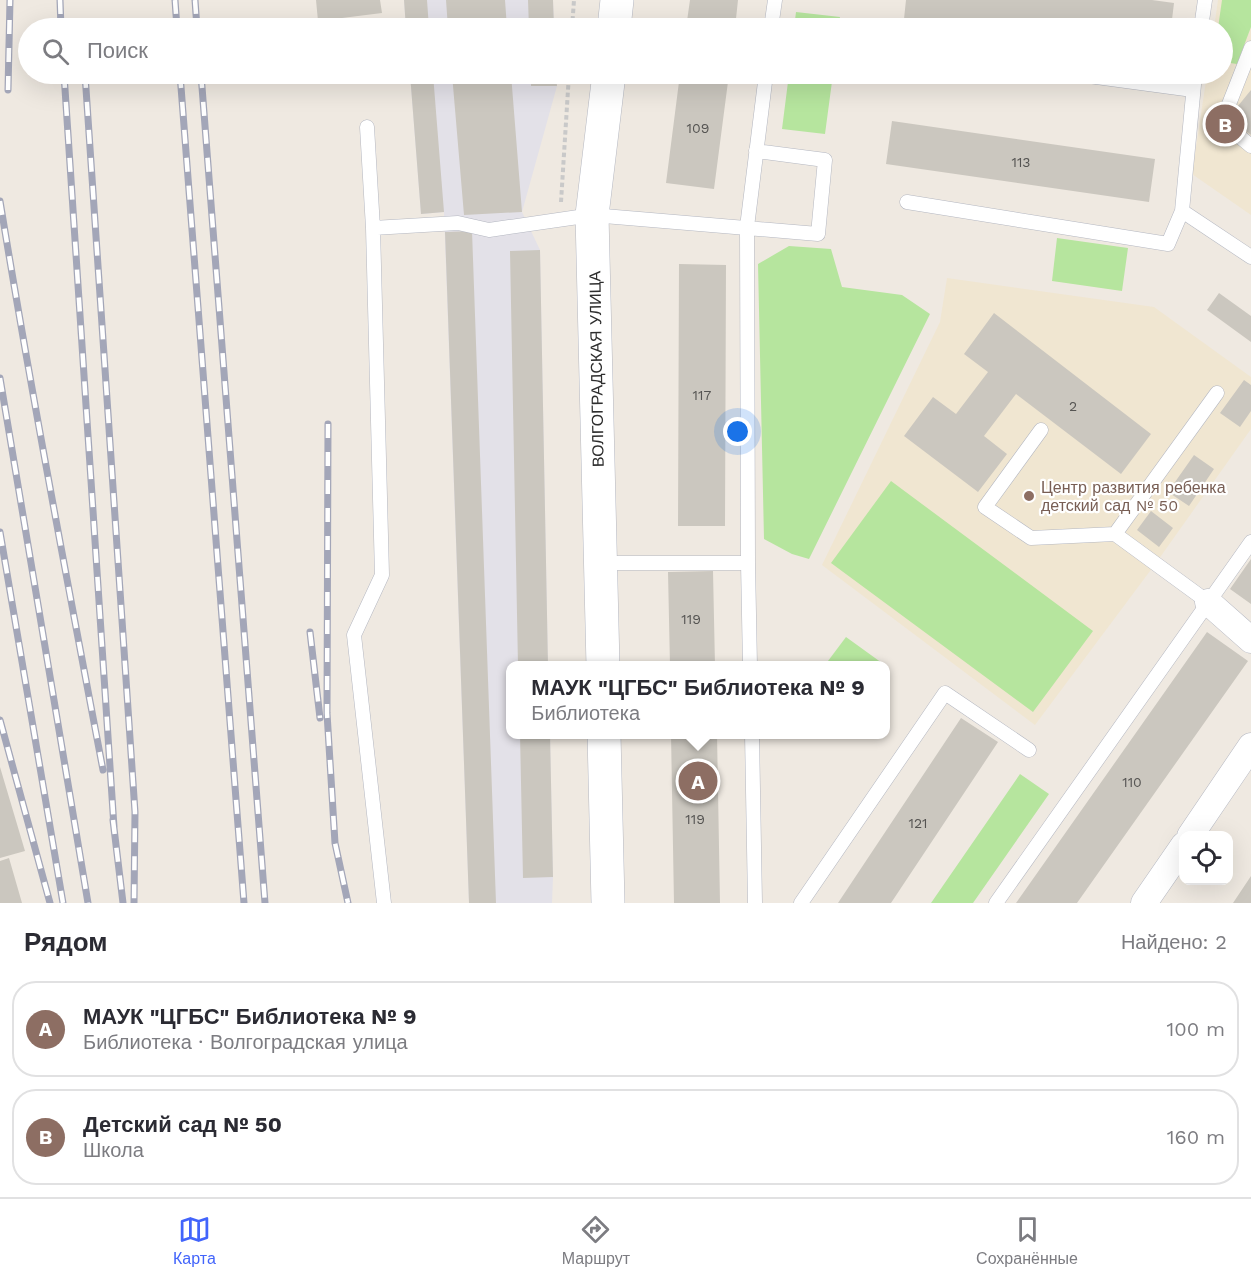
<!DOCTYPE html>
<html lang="ru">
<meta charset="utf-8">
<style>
body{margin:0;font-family:"Work Sans",sans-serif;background:#f7f7f7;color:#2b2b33}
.controls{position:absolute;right:18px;bottom:18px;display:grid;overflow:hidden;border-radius:12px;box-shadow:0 6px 24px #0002}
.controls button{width:54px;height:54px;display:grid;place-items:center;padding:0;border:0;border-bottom:2px solid #e1e1e2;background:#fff;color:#2b2b33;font:30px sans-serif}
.you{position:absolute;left:738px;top:432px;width:21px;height:21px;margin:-15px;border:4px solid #fff;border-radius:50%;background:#1a73e8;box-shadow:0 0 0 9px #1a73e833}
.badge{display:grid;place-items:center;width:39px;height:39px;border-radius:50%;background:#4264fb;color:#fff;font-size:20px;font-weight:700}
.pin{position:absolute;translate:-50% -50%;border:3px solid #fff;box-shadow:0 2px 6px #0006}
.popup{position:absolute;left:506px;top:661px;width:384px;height:78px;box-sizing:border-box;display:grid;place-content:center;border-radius:12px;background:#fff;filter:drop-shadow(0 2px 4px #0005);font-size:20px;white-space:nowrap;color:#7c7c81}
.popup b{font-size:22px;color:#2b2b33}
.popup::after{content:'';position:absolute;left:50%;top:100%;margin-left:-12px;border:12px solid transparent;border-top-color:#fff}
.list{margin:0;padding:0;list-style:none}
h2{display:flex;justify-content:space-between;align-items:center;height:78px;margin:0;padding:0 24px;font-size:26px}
h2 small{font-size:20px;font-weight:400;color:#7c7c81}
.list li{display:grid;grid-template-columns:39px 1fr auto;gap:18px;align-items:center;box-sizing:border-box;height:96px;margin:0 12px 12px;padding:0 12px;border:2px solid #e1e1e2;border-radius:24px}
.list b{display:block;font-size:22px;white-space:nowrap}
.list p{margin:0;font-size:20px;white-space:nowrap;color:#7c7c81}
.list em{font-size:20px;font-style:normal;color:#7c7c81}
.icon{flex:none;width:33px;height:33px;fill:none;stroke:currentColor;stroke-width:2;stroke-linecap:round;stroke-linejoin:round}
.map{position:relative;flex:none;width:1251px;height:903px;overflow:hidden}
.search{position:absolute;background:#fff;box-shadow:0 6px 24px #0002;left:18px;right:18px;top:18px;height:66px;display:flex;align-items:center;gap:15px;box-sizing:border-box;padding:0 21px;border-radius:33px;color:#7c7c81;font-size:22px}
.sheet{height:294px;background:#fff}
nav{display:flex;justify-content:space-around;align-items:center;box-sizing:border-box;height:84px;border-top:2px solid #e1e1e2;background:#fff;font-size:16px;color:#7c7c81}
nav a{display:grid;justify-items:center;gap:3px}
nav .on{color:#4264fb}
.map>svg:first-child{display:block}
.industrial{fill:#e3e1e8}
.education{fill:#f0e6d1}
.green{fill:#b6e59e}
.building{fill:#cbc7bf}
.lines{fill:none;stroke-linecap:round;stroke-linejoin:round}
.lane-casing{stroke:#b4b7c1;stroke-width:15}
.street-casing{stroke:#b4b7c1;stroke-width:27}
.secondary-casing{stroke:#b4b7c1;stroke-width:34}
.path{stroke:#c9c9c9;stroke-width:4;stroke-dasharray:4.5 3;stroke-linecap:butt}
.lane{stroke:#fff;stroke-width:14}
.street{stroke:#fff;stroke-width:26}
.secondary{stroke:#fff;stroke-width:33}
.rail-casing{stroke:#a3a6b8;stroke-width:7}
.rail{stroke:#fff;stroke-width:4.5;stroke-dasharray:14;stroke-linecap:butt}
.education-dot{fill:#8d6e63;stroke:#fff;stroke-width:2}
.labels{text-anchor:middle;stroke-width:4.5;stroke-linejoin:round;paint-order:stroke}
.number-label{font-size:14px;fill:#555452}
.street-label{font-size:16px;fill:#2e2e2e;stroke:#fff}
.education-label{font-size:16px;fill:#785e54;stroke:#fff;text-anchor:start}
</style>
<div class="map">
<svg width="1251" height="903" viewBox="0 0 1251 903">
<rect width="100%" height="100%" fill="#efe9e1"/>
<path class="industrial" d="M404,0H553L554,28H406Z
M410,74H556L557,86L522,212L540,250L548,665L510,666V734L550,735L553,877L552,903H469L444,212L421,214Z"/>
<path class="education" d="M1218,0H1251V215L1192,174L1207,74H1222V28H1214Z
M947,278L1154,307L1251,377V429L1156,563L1035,725L822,565L940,322Z"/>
<path class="green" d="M1222,0H1251V27L1237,64L1223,62L1222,28H1218Z
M796,12L840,17L838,28H794Z
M789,74H833L825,134L782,129Z
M1057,238L1128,248L1122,291L1052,281Z
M789,246L831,249L842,287L902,295L930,314L809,559L792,554L764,539L758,264Z
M891,481L1093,631L1033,712L831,563Z
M846,637L882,663L880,665H825Z
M1020,774L1049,794L973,903H931Z"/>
<path class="building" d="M316,0H380L382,13L318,21Z
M404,0H427L429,28H406Z
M446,0H505L507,28H448Z
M528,0H553L554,28H529Z
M690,0H738L735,28H686Z
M906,0H1152L1174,3L1171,28H980L904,19Z
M410,74H433L444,212L421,214Z
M452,74H511L522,212L464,215Z
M531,74H556L557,86H531Z
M680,74H729L714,189L666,183Z
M1251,90V135L1229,117Z
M892,121L1155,159L1149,202L886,164Z
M472,231L496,903H469L445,232Z
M540,250L548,666H518L510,251Z
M679,264L726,265L725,526H678Z
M1219,293L1251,316V342L1207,310Z
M994,313L1151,434L1121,474L1016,394L984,436L1007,454L978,492L904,436L933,397L956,414L988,372L964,354Z
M1244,380L1251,385V411L1240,427L1220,413Z
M1194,455L1214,469L1189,506L1168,492Z
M1151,511L1173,528L1159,547L1137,530Z
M1251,559V604L1230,589Z
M713,571L715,666H670L668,572Z
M1207,632L1248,661L1077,903H1016Z
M961,718L998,742L891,903H838Z
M520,734H550L553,877L523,878Z
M671,734H717L720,903H674Z
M0,767L25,851L0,858Z
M9,858L22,903H0V861Z
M1251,876V903H1233Z"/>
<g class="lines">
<defs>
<path id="lane" d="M771,28L775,0
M1201,28L1205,0
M1251,48L1222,122L1251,146
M1074,74L1193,90
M1195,74L1182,211L1251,257
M367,127L373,228L458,223L489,230L592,215L818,234L825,160L756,151
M907,202L1168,244L1182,211
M373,228L382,575L354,635L384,903
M1041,430L985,507L1031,538L1115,534L1208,602
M1115,534L1217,393
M600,563H748
M750,666L748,563L747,227L766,74
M752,734L755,903
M801,903L945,693L1029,750
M996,903L1251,542"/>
<path id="street" d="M1208,602L1251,640
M1190,836L1251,746
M1144,903L1184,845"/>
<path id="secondary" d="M614,28L617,0
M603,666L592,215L609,74
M604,734L608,903"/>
</defs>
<use href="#lane" class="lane-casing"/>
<use href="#street" class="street-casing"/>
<use href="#secondary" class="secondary-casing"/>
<path class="path" d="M572,28L574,0
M561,202L569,74"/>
<use href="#lane" class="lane"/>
<use href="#street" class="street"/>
<use href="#secondary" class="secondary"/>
<defs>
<path id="rail" d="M60,0L61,28
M175,0L177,28
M195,0L197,28
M64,74L114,827
M85,74L135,812L134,903
M180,74L244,903
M201,74L265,903
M8,90L10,0
M0,201C31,391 67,580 103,770
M0,378L88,903
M328,424L327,713L335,843L348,903
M0,532L63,903
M310,632L320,718
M0,720L50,903
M113,820L123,903"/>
</defs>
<use href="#rail" class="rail-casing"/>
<use href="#rail" class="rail"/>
</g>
<circle class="education-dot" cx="1029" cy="496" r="6"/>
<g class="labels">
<g class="number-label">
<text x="698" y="133">109</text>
<text x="1021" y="167">113</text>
<text x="702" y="400">117</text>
<text x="1073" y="411">2</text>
<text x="691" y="624">119</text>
<text x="1132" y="787">110</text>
<text x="695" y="824">119</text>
<text x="918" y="828">121</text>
</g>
<g class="street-label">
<text transform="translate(596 369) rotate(-91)" y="6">ВОЛГОГРАДСКАЯ УЛИЦА</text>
</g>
<g class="education-label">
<text x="1041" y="493">Центр развития ребенка<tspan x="1041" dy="18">детский сад № 50</tspan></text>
</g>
</g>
</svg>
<div class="controls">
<button><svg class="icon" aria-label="locate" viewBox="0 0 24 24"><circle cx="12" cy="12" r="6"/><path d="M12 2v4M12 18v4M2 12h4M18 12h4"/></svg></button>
</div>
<div class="you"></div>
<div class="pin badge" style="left:698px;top:781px;background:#8d6e63">A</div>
<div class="popup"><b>МАУК &quot;ЦГБС&quot; Библиотека № 9</b>Библиотека</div>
<div class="pin badge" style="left:1225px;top:124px;background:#8d6e63">B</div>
<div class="search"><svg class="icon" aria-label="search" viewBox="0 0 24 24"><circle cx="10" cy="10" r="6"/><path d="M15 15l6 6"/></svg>Поиск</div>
</div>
<section class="sheet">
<h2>Рядом<small>Найдено: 2</small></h2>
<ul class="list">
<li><span class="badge" style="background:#8d6e63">A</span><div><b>МАУК &quot;ЦГБС&quot; Библиотека № 9</b><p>Библиотека · Волгоградская улица</p></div><em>100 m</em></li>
<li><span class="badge" style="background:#8d6e63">B</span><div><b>Детский сад № 50</b><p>Школа</p></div><em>160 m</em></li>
</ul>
</section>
<nav>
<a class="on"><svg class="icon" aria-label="map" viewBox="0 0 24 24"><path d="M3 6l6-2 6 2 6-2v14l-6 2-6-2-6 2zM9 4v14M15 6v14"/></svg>Карта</a>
<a><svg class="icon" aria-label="directions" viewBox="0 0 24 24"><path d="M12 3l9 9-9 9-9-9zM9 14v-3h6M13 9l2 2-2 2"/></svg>Маршрут</a>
<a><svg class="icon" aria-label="saved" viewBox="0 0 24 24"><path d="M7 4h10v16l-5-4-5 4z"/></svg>Сохранённые</a>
</nav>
